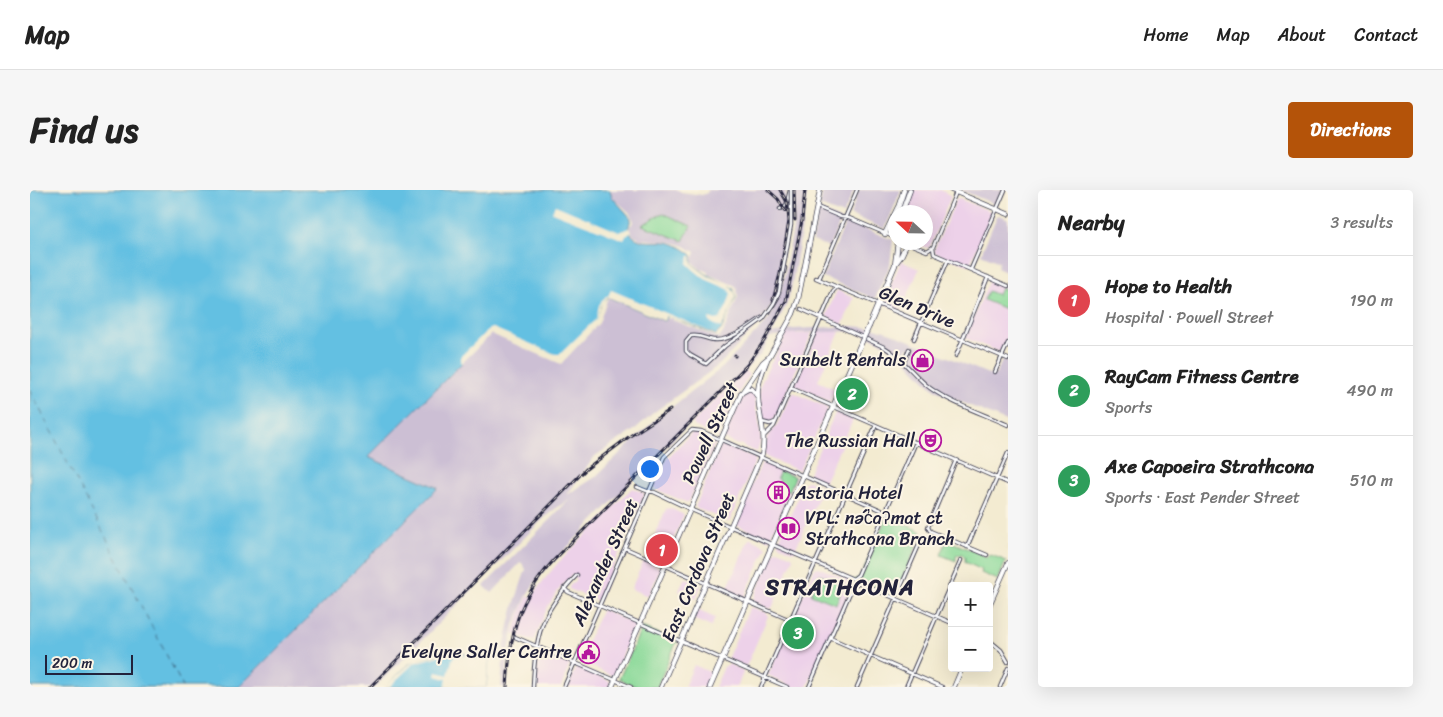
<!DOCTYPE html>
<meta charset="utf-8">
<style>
body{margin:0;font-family:Sriracha,sans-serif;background:#f6f6f6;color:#222}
.controls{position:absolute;right:15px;bottom:15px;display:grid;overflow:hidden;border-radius:5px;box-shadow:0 5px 20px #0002}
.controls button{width:45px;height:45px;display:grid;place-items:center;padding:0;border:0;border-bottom:1px solid #e0e0e0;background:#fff;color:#222;font:25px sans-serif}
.compass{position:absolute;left:858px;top:15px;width:45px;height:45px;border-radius:50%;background:#fff;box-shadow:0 5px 20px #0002;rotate:292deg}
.scale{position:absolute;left:15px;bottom:12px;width:88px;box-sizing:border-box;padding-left:5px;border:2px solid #22223b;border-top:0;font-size:14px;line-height:18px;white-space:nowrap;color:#22223b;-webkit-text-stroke:4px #fcf5e5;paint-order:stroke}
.you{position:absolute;left:619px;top:278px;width:18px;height:18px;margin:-12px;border:4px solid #fff;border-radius:50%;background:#1a73e8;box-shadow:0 0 0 8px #1a73e833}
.badge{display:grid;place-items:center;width:32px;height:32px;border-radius:50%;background:#b45309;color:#fff;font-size:16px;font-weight:700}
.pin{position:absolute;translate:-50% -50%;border:2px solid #fff;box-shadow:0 1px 5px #0006}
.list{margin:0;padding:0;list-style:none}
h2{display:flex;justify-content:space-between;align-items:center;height:65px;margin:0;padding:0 20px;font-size:21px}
h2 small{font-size:16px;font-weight:400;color:#767676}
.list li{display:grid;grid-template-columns:32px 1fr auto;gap:15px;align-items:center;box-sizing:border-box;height:90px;padding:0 20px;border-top:1px solid #e0e0e0}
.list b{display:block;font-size:19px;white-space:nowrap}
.list p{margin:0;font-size:16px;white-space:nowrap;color:#767676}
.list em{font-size:16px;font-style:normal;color:#767676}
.map{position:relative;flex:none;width:978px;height:497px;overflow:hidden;border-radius:5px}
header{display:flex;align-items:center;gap:30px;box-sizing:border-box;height:70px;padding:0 25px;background:#fff;border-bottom:1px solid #e0e0e0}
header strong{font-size:24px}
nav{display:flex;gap:28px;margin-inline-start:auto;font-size:18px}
.intro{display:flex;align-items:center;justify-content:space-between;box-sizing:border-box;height:120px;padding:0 30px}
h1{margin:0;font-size:35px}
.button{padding:12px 22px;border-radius:5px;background:#b45309;color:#fff;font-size:18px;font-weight:700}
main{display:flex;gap:30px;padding:0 30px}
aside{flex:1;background:#fff;border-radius:5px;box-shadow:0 5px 20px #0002}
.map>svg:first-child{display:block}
.built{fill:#edd1e9}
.industrial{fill:#ccbfd4}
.green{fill:#8ad999;stroke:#567e6a}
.water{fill:#64c0e2;stroke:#43718e}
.pier{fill:#f3ebd1}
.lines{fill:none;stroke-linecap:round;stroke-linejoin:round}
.ferry{stroke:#395975;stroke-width:1;stroke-dasharray:6 5;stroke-linecap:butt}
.minor-casing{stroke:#414052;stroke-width:4.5}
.secondary-casing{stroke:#414052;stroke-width:5.5}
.primary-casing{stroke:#414052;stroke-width:6}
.minor{stroke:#fff;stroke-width:2.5}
.secondary{stroke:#fff;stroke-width:4}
.primary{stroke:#fff;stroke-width:4.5}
.rail-casing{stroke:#22223b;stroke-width:3}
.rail{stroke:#fcf5e5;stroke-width:1;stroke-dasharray:4;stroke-linecap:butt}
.minor-bridge-casing{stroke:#414052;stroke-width:4.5;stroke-linecap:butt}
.primary-bridge-casing{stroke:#414052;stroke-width:6;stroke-linecap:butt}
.minor-bridge{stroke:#fff;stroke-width:2.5}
.primary-bridge{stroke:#fff;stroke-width:4.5}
.labels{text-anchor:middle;stroke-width:4;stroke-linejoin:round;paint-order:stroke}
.street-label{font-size:18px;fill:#22223b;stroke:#fcf5e5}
.poi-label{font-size:18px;fill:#22223b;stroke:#fcf5e5;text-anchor:end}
.district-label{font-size:22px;font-weight:bold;letter-spacing:1px;fill:#22223b;stroke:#fcf5e5}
</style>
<header>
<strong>Map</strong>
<nav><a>Home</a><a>Map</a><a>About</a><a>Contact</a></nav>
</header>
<div class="intro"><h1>Find us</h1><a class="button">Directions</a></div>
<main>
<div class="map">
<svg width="978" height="497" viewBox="0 0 978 497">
<rect width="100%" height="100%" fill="#fcf5e5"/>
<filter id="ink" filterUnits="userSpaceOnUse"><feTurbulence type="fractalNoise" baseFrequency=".02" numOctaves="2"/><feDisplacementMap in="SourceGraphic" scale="10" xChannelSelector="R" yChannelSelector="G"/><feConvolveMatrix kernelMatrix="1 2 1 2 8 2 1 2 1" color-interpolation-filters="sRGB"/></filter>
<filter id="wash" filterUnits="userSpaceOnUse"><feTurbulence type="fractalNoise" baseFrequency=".0096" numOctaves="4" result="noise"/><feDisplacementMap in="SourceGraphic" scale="20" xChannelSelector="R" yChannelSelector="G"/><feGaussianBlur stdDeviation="1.12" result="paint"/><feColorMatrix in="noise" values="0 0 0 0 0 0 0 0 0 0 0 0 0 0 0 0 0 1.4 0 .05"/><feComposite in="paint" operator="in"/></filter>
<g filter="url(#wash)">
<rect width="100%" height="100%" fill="#f3ebd1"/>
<path class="built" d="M882,0H911L921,6L900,57L898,58L883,53L896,52V22H874Z
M927,8L960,21L962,24L940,74L938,75L905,63L904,60Z
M871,71L889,79L872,119L870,120L855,114L854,112Z
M960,91L978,99V146L970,162L935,148L958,93Z
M807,100L824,108L813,134H810L796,126Z
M805,141L810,142L788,191L806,199L800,212L765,195L788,142Z
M782,143L746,226L741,232L736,231L733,227L730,202V196L736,182L757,144Z
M715,180L719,185L706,207L689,243V248L664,236L663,232Z
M718,201H721L725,206L726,220L728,223L731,250L727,262L714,257L711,254L709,255L694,249L713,206Z
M762,203H765L798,218L769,281L736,267L734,263L737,247L747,235Z
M808,222L823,228V230L794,293L780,286L779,283L805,223Z
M663,242H665L686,252L658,313L625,299L624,297L637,268Z
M694,254L726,269L700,330L698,332L665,317L691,255Z
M732,272L767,287L739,350L705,334Z
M778,291L793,297L764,362L749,355L748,353L775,292Z
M602,298L614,303V306L568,411L539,399V397L546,389L542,385L530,398L517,418L504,451L483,444L491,420L498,406L501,408L513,391L527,374Z
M640,318L654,325L634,371L632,372L618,366L617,364L636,319Z
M719,349H722L737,357L714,407L699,401L697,399Z
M748,360L762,366L763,369L742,418L739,419L725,412L723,410L744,362Z
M614,370L631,378L618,406L601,399Z
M788,377L821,391L823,394L777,497H762L738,485L785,378Z
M656,388L671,395L666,409L649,401L654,389Z
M722,417L737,423L738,426L717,475L715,476L700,470L698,467L719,419Z
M572,419L606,435L583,486L549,471Z
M667,420L685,428L681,437L663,429Z
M509,460L540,474L531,497H506Z
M699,474L713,481V483L707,497H685L694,477Z
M664,475L682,483L676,497H654Z
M547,476L580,491L579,497H537Z"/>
<path class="industrial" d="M580,0H648L651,2L672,5L677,3L678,0H757L754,27L759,29L747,103L742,114L729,134L689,175L623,223L603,241L565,266L537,305L564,288L624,231L693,177L739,129L752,97L763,39L766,0H777L776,15L761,99L757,113L742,144L763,139L821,136L845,138L861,143L963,186L966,184L972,171L975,170L978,171V232L913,204L902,198L877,172L882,159L877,157L873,165H871L855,154L826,141L768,143L740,147L731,164L701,194L691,201L510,385L498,403L484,435L478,465L476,497H471L474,456L484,415L496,379L491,372L462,403L454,396L541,308L521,322L509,333L345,497H209L408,298L338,267L461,144L531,174L569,133L578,107L636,125L635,128L639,129L641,128L645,131L687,147H690L693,143L708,107L706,96L678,84L679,82L671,79L662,72L665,62L655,56L642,52L610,49L603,45L599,38L604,31L599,22L582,7Z
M793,0H824L813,25L790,16Z
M829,0H871L855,39L820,25Z
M931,0H972L967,12L964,14Z
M791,20L811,30L799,57L783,51L788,22Z
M970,25L978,29V83L967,78L969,72L951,64L967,26Z
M816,31L863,50L860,75L845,109L793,87Z"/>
<path class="green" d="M633,23L661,36L653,51L612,35Z
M971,98L978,101V120L954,110L958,101L968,105Z
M750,281L765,287L759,302L747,297L750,290L747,288Z
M857,326L892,342L890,346L886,348L887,355L865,405L832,392L823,394L821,391L830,387Z
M917,350L957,367L959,364L976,371L968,390L951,383L952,380L935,372V367L932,364L926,366V371L911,365Z
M790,384L814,394L806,414L781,404Z
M612,437L647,451L627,497H607L589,489Z"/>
<path class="water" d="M0,0H580L582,7L601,28L598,40C608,57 625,49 641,53C648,55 656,60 662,65V74L676,84L703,98L706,107L691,140L686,145L638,126L634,131L578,107L571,114L567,129L531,167L462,141L432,168V173L338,267L408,298L209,497H0Z
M424,460L428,464H449L459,470L456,497H355L380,473Z"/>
<path class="pier" d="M525,15L589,42L599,38L602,42L596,46L594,50L522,22Z
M659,66H661L662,74L678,86L698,94L705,103L706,106L701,119L691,138L680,132L679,128L686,130L690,129L697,116L701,104L698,99L675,89L664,80L658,74Z
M581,100L686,144L636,126L634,131L578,107L571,115L568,128L569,130L566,135L532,169H525L462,143L432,173L430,172L431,166L459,139L463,138L525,164H530L566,129L569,115L576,106H578Z
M424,460L428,464H426L423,462L384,473L359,497H354L382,472Z
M443,464H449L459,470L456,497H415L417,489L406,486L407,482L418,485L423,467Z"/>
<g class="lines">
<path class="ferry" d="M0,200L153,497"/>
</g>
</g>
<g filter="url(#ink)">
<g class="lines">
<defs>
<path id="minor" d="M762,11V28
M787,17L811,27L819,28L866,48
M750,19L756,16L760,0
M877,53L897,61L903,57L927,0
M903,57L904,64L978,96
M941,79L975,0
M786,88L978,169
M789,89L827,0
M752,90L755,78
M771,119L854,157C873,168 884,186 900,198C922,214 954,224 978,235
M739,122L748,107
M708,147L695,156L676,174L660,165L656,161V152L661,146C670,144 677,150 685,150C700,151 721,135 733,127
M884,149L918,70
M926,166L958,87
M874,172L879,159
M965,182L978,153
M761,198L978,293
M732,232L740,234L745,232
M734,246L744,236L803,101L807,97
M926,270L898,337L900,341L957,365
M607,297L617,301L624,302L664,321L823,389L828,385L886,252
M937,357L978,263
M595,358L760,430
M534,398L538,402L757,497
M485,447L601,497
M800,448L912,497
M959,450L971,460L978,472
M503,497C505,446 510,423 547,385
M534,497L634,267L662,240L671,241L874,330L876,329
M731,497L846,235
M779,497L822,398L826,394L830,393L922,433
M827,497L889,355L890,350
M876,497L931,370
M970,497L978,478"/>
<path id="secondary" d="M921,0L978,24
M711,203L718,199H722L727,206
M959,416L978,373
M582,497L711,204L733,172L739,167L763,124L768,110L790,0
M631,497L732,264C737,242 727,222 728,200C729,189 733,180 737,170
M924,497L932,478"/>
<path id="primary" d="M868,18L874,0
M872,22L880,0
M855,44L868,17
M865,74L871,66L877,53
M839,136L865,75L868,52
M680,497L832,151"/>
</defs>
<use href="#minor" class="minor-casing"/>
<use href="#secondary" class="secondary-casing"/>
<use href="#primary" class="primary-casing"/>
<use href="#minor" class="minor"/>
<use href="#secondary" class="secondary"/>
<use href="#primary" class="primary"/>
<defs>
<path id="rail" d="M738,0L748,9L755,21
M764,0L765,30
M743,110L750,84L759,31L757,12L750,0
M705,166V165
M340,497L556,279L600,246L640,220
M477,497C480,443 487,411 524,370L717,175L734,151L756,111L772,30L775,0"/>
</defs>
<use href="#rail" class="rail-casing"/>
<use href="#rail" class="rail"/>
<defs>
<path id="minor-bridge" d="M708,147L733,129L744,113L749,102L761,35V0"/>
<path id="primary-bridge" d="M832,151L839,136"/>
</defs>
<use href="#minor-bridge" class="minor-bridge-casing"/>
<use href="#primary-bridge" class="primary-bridge-casing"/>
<use href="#minor-bridge" class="minor-bridge"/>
<use href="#primary-bridge" class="primary-bridge"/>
</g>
</g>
<defs>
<symbol id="shop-ring" viewBox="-11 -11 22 22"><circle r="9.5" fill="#fcf5e5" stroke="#b5179e" stroke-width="1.5"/><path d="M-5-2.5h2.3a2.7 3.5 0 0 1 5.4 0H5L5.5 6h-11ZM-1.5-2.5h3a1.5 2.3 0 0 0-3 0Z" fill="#b5179e"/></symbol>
<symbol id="theatre-ring" viewBox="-11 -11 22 22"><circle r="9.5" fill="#fcf5e5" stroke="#b5179e" stroke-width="1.5"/><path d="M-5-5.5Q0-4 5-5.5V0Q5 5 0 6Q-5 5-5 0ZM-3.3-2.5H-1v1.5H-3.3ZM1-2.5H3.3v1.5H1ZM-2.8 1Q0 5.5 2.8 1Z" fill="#b5179e"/></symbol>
<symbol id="building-ring" viewBox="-11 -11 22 22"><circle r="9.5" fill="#fcf5e5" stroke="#b5179e" stroke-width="1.5"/><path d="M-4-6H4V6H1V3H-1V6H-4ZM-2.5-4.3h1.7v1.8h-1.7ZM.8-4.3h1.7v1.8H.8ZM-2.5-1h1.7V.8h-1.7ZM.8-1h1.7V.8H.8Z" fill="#b5179e"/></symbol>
<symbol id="library-ring" viewBox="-11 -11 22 22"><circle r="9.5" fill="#fcf5e5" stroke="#b5179e" stroke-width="1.5"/><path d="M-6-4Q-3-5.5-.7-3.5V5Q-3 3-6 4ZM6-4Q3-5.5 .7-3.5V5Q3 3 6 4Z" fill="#b5179e"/></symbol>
<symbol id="civic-ring" viewBox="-11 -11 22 22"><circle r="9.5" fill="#fcf5e5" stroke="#b5179e" stroke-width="1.5"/><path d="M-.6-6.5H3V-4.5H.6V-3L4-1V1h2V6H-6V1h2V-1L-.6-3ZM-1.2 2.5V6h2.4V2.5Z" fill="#b5179e"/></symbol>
</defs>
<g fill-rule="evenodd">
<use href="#shop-ring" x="880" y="158" width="25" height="25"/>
<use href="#theatre-ring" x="888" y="238" width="25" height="25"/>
<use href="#building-ring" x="736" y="290" width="25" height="25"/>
<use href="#library-ring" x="746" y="326" width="25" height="25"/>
<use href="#civic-ring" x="546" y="450" width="25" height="25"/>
</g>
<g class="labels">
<g class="street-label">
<text transform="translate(887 117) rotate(23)" y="6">Glen Drive</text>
<text transform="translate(680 243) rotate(-65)" y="6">Powell Street</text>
<text transform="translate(575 372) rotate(-66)" y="6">Alexander Street</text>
<text transform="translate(668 377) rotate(-67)" y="6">East Cordova Street</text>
</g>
<g class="poi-label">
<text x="876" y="176">Sunbelt Rentals</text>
<text x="885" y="257">The Russian Hall</text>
<text x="765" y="309" text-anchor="start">Astoria Hotel</text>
<text x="775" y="334" text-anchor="start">VPL: nə́c̓aʔmat ct<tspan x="775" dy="21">Strathcona Branch</tspan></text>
<text x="542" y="468">Evelyne Saller Centre</text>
</g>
<g class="district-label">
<text x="810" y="405">STRATHCONA</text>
</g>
</g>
</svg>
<div class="controls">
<button>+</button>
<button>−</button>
</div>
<svg class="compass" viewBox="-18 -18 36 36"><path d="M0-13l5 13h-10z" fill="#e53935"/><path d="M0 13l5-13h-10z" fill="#767676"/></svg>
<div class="scale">200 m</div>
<div class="you"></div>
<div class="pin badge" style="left:632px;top:360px;background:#e0444e">1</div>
<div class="pin badge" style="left:822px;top:204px;background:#2e9e5b">2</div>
<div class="pin badge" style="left:768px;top:443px;background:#2e9e5b">3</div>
</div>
<aside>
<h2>Nearby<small>3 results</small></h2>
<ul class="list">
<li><span class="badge" style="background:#e0444e">1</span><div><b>Hope to Health</b><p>Hospital · Powell Street</p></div><em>190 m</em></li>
<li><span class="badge" style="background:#2e9e5b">2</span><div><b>RayCam Fitness Centre</b><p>Sports</p></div><em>490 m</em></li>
<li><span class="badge" style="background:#2e9e5b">3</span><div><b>Axe Capoeira Strathcona</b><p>Sports · East Pender Street</p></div><em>510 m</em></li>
</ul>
</aside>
</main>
